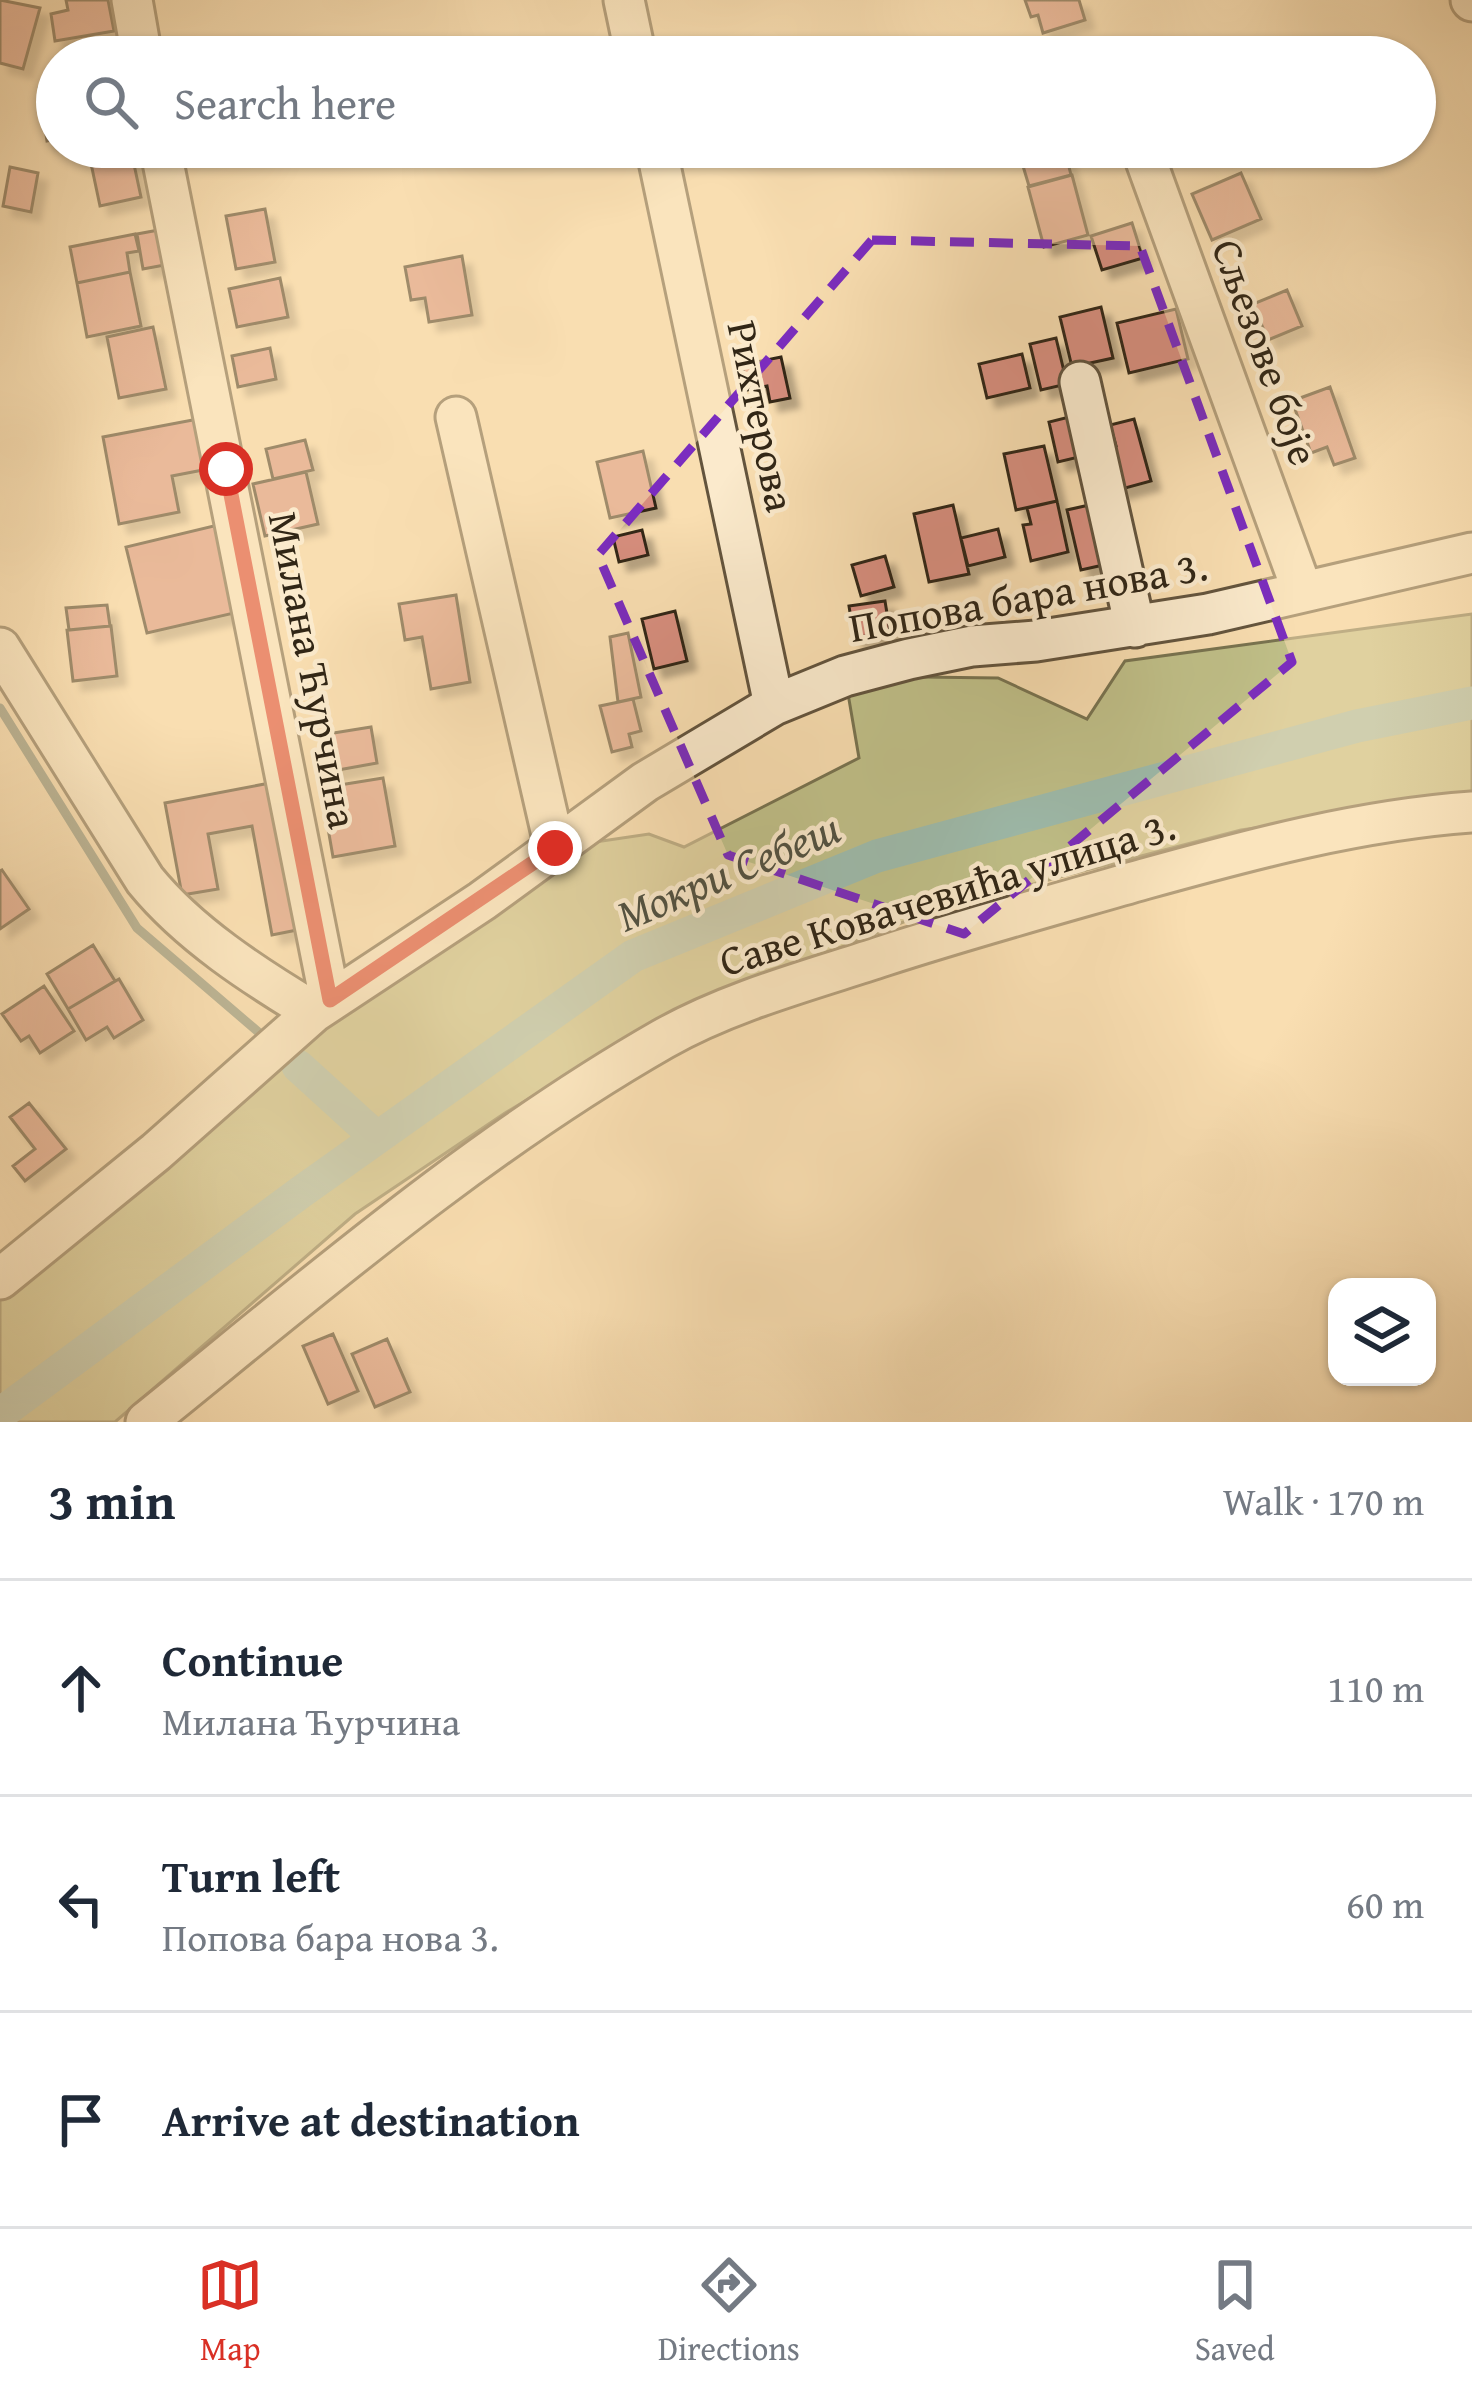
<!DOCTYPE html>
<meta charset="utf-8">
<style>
body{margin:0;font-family:"Gentium Book Plus",serif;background:#f6f6f7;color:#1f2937}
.controls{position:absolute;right:36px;bottom:36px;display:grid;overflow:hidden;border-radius:24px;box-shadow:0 3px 9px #0004}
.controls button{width:108px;height:108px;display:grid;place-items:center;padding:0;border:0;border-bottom:3px solid #e0e1e3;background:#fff;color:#1f2937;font:60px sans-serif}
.stop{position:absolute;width:36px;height:36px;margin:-27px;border:9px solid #d93025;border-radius:50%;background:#fff}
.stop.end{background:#d93025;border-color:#fff;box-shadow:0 3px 12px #0008}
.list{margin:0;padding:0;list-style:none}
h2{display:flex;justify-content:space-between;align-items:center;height:156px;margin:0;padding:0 48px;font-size:51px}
h2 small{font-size:39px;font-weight:400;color:#747a83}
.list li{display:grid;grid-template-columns:78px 1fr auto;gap:36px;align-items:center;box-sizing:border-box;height:216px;padding:0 48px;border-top:3px solid #e0e1e3}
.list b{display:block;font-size:45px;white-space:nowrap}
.list p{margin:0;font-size:39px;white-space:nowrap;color:#747a83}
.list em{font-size:39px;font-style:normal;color:#747a83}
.icon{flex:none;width:66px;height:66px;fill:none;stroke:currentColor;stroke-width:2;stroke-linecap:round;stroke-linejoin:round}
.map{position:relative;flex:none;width:1472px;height:1422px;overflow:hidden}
.search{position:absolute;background:#fff;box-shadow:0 3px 9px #0004;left:36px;right:36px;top:36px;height:132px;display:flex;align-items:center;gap:30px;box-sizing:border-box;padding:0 42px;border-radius:66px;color:#747a83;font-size:45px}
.sheet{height:804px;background:#fff}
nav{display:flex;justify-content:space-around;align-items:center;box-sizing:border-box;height:168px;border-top:3px solid #e0e1e3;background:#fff;font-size:33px;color:#747a83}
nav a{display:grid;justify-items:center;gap:6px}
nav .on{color:#d93025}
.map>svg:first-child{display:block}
.green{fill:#c0c089;stroke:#787350;stroke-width:3}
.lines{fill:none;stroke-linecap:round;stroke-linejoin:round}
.stream{stroke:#728071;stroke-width:9}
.canal{stroke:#9ebcad;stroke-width:33}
.building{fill:#d78e7e;stroke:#312616;stroke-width:3;filter:url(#shadow)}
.street-casing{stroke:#63543d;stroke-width:45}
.street{stroke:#fbeacc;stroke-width:39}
.route{stroke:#d93025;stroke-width:15}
.marked{fill:none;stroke:#7b2cbf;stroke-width:9;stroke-dasharray:24 15;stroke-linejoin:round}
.labels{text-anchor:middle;stroke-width:9;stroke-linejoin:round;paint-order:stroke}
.street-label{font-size:42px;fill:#312616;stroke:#fbeacc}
.water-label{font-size:45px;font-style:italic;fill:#525343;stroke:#fbeacc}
</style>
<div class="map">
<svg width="1472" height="1422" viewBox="0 0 1472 1422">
<defs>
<filter id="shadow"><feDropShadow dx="9" dy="9" stdDeviation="3" flood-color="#0004"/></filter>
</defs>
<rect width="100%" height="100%" fill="#f9deb1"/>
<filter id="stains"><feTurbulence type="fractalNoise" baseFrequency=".00167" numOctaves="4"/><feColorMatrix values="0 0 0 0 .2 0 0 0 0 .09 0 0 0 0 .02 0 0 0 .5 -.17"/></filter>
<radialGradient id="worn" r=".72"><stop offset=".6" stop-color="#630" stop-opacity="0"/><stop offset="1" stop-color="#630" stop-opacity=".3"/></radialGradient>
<path class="green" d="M1472,614V796L1241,830L933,910L657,1022L505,1113L355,1214L115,1422H0V1279L555,848L649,834L684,847L859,758L845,676L998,678L1087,719L1125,661Z"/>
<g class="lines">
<path class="stream" d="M0,708L137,928L263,1036"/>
<path class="canal" d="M298,1066L377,1138
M0,1414L301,1192L633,956L877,856L1357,726L1472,703"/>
</g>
<path class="building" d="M0,0L40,8L23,69L0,63Z
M66,0H108L114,31L55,41L51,14L68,10Z
M1025,0H1079L1085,20L1043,33L1038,15L1031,17Z
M57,85V139L47,141L39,88Z
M121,147L124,158L132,155L141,197L100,206L89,154Z
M1066,155L1071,175L1029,186L1023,166Z
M10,167L38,173L31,212L3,206Z
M1241,173L1261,219L1212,240L1192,194Z
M1072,175L1088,235L1044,247L1028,187Z
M265,209L275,262L236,269L226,216Z
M1132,223L1143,258L1102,270L1091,236Z
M164,229L170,264L143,269L137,234Z
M135,234L139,251L127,253L130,272L77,283L70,247Z
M462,256L472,315L429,322L425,298L411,300L405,267Z
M130,272L141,326L87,337L77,283Z
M280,278L288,317L237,327L229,289Z
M1287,290L1302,326L1268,340L1253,304Z
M1101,307L1113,358L1072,367L1060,317Z
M1176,309L1188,359L1129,373L1117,323Z
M153,327L166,389L119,398L107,337Z
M1056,338L1067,384L1041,390L1030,344Z
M270,348L276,379L238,387L232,356Z
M1022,354L1030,388L987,398L979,364Z
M781,357L790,398L770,402L767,386L747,390L742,365Z
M1330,387L1355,458L1334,465L1327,447L1311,453L1292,401Z
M1073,416L1083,456L1058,462L1049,422Z
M198,419L208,469L172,476L179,512L119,524L103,437Z
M1134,419L1151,481L1118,490L1107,448L1116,446L1110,425Z
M305,440L313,470L273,479L266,449Z
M1044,446L1057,501L1016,510L1004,454Z
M643,451L656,508L610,518L597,462Z
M306,472L318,524L265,536L253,484Z
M1057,501L1068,552L1031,561L1023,525L1031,524L1027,508Z
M1098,503L1112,563L1081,570L1067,510Z
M953,505L969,574L929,582L914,514Z
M222,524L243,611L147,633L126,547Z
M998,529L1005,557L968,566L961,538Z
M642,530L648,555L619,562L613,537Z
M885,556L894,587L861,596L852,565Z
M456,595L470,682L431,689L422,637L405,640L399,604Z
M885,601L890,632L854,638L849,606Z
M107,605L110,626L69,630L66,608Z
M675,611L687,661L654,669L642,619Z
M111,626L117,676L73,681L67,630Z
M628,633L641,697L618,702L610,637Z
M633,699L641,731L629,734L632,747L612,752L600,706Z
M371,727L377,763L327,772L321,735Z
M383,778L395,846L333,857L321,788Z
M275,782L302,929L272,935L252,826L208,834L218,889L182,895L165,803Z
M2,870L29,909L0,929V871Z
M93,945L115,981L68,1009L47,974Z
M119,979L143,1020L114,1038L107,1027L86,1040L68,1009Z
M44,986L74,1031L40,1053L29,1036L21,1041L2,1014Z
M29,1103L66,1149L25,1181L13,1166L35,1149L10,1117Z
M333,1334L358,1391L328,1404L303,1346Z
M387,1339L410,1392L375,1407L352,1354Z"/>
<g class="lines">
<defs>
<path id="street" d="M132,0L142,57
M624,0L636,57
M1471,0L1472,1
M160,147L330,1000
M656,147L774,705
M1141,147L1302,590
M1080,382L1135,627
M456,417L555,848
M0,648L145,880C189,934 254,976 314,1012
M0,1279L156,1152L314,1012L482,901L645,782L774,705L845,676L909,659L972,646L1036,641L1208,614L1472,553
M146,1422C313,1287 476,1146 663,1039C730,1001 810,980 883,956C969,928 1057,904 1144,879C1252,849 1360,820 1472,812"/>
</defs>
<use href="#street" class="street-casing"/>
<use href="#street" class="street"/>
</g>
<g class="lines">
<path class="route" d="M226,469L330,1000L555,848"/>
</g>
<path d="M0 0H1472V1422H0ZM872,240L1140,246L1292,662L964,934L728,855L598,555Z" fill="#f9deb1" fill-opacity=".55" fill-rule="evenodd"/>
<path class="marked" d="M872,240L1140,246L1292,662L964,934L728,855L598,555Z"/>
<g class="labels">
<g class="street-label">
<text transform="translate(1266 352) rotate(70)" y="15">Сљезове боје</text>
<text transform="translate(762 416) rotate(78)" y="15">Рихтерова</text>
<text transform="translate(1028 596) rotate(-10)" y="15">Попова бара нова 3.</text>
<text transform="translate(314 670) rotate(79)" y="15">Милана Ћурчина</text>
<text transform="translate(947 893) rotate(-17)" y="15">Саве Ковачевића улица 3.</text>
</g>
<g class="water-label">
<text transform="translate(728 871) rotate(-23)" y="16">Мокри Себеш</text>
</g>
</g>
<rect width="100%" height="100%" filter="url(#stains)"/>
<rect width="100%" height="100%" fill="url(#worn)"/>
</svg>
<div class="controls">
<button><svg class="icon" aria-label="layers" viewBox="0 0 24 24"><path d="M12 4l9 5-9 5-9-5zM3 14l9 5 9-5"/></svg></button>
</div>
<div class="stop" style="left:226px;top:469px"></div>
<div class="stop end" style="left:555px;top:848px"></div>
<div class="search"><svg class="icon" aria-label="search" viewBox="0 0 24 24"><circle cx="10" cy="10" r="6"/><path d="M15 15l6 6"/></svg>Search here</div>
</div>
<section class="sheet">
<h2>3 min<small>Walk · 170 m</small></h2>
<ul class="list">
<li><svg class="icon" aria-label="ahead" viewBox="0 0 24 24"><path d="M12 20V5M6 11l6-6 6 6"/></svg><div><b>Continue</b><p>Милана Ћурчина</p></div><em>110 m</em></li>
<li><svg class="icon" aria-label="left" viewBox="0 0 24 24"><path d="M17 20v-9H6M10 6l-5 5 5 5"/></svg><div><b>Turn left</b><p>Попова бара нова 3.</p></div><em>60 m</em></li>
<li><svg class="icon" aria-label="arrive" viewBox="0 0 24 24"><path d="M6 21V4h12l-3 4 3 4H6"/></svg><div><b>Arrive at destination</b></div></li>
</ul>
</section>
<nav>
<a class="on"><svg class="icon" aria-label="map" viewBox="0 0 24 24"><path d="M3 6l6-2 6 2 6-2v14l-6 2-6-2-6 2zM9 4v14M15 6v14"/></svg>Map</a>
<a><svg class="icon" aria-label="directions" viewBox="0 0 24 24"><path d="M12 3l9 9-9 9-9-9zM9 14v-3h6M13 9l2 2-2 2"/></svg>Directions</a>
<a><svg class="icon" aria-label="saved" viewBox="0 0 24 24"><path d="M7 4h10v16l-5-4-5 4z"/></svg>Saved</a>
</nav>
